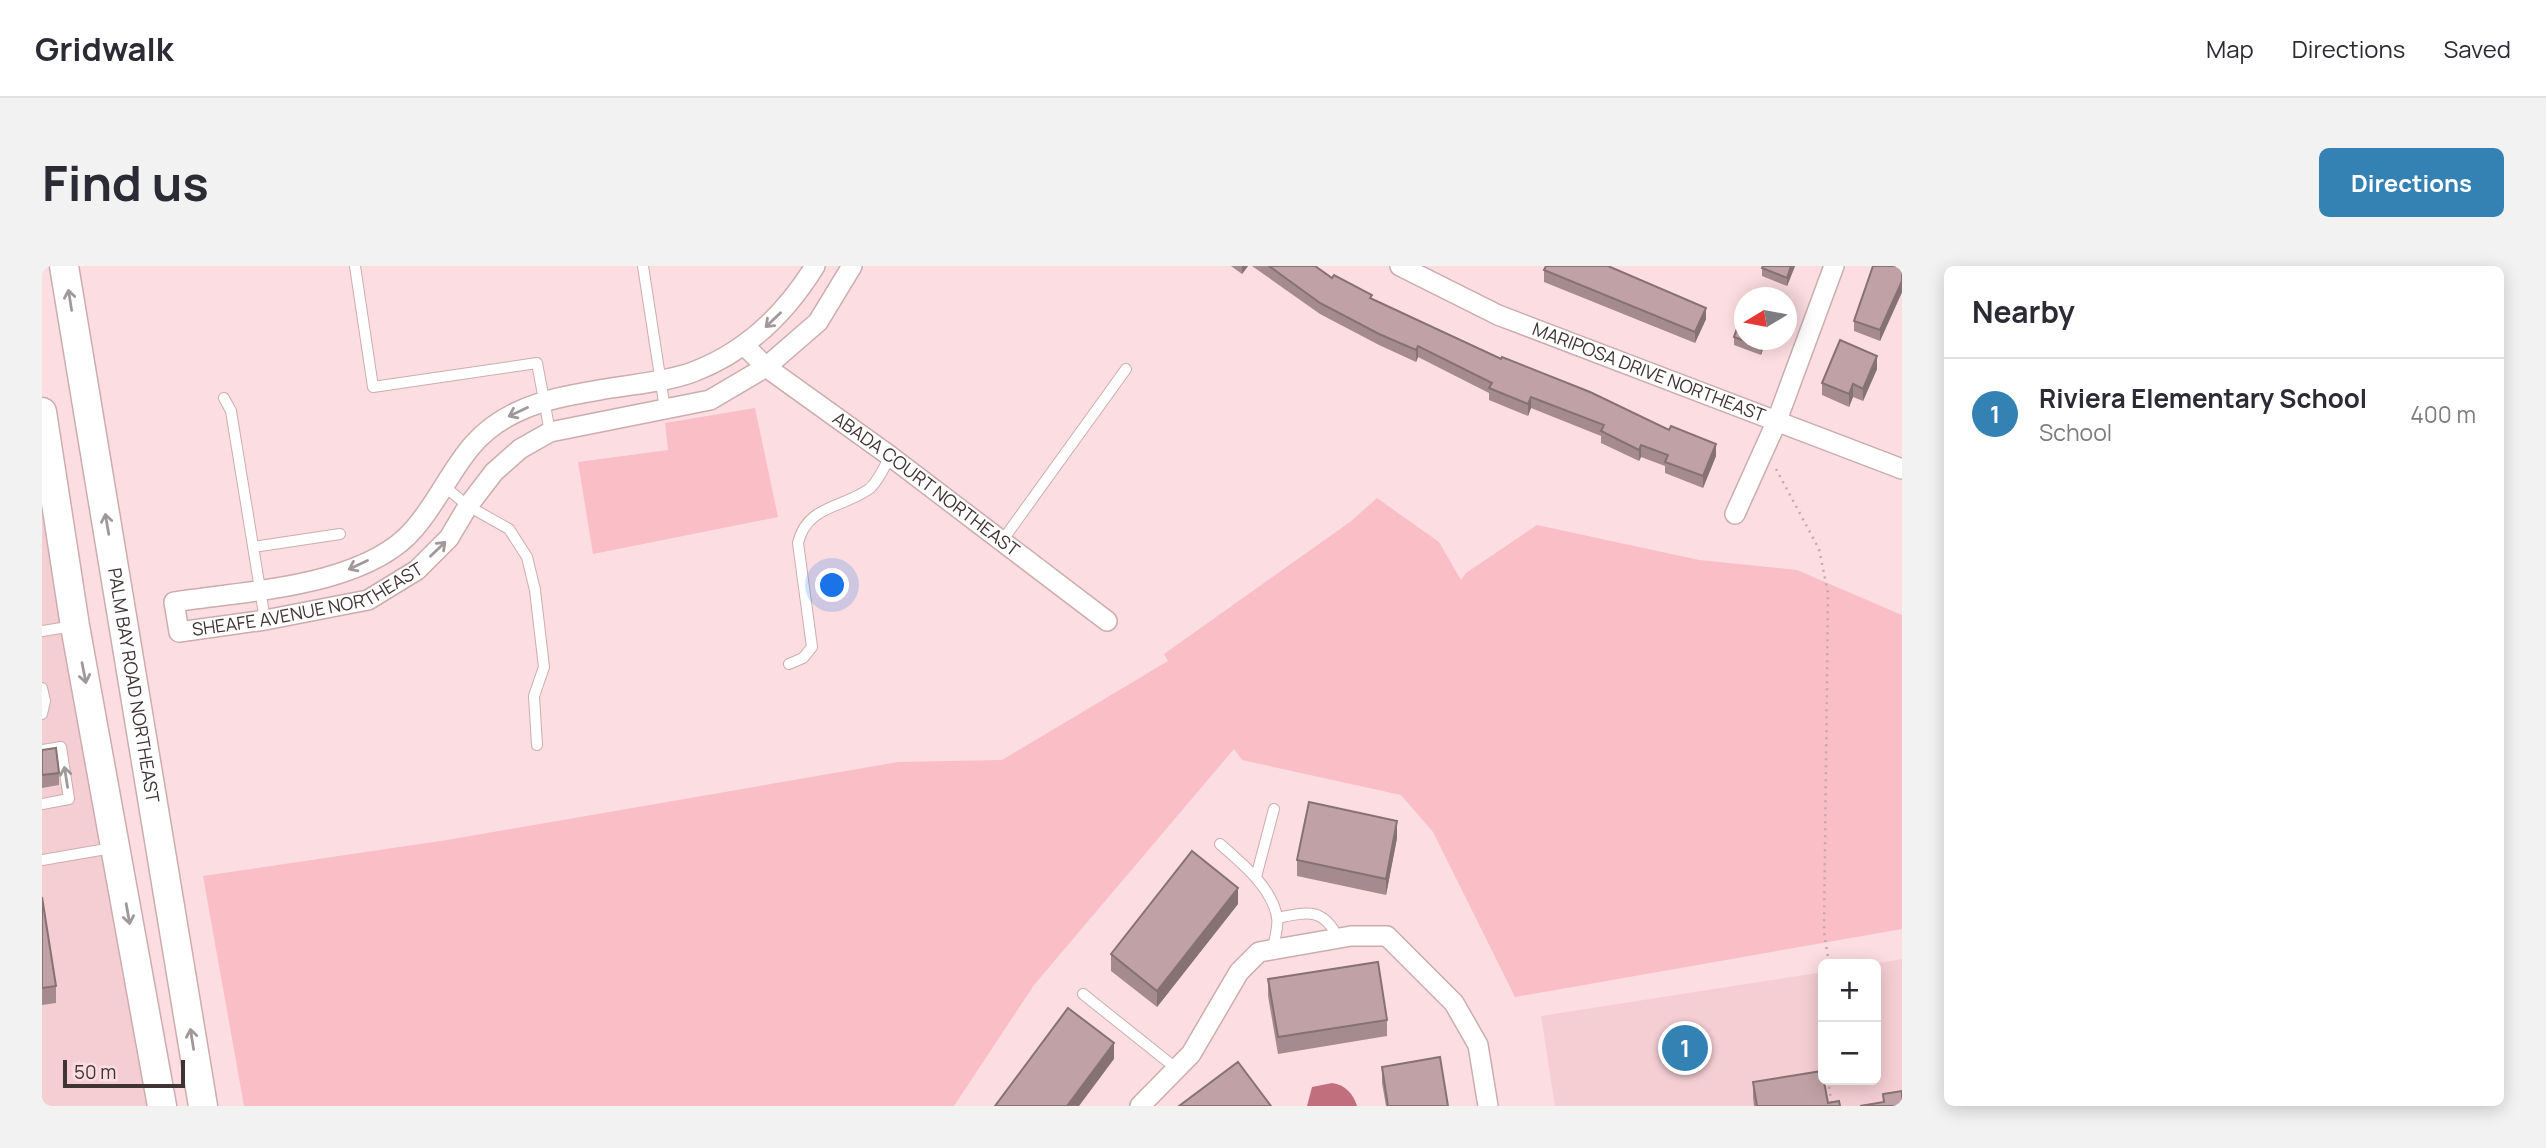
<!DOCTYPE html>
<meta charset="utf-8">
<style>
body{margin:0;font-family:Manrope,sans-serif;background:#f2f2f3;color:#2b2b33}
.controls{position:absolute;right:21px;bottom:21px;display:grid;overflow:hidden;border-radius:10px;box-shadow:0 4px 18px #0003}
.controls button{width:63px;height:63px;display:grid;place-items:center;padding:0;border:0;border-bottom:2px solid #e1e1e2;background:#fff;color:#2b2b33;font:35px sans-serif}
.compass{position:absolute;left:1692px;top:21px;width:63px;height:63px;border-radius:50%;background:#fff;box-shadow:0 4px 18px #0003;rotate:260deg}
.scale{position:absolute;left:21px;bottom:18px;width:122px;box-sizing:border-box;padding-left:7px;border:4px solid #3f3334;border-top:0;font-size:19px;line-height:24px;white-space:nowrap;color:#3f3334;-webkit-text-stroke:5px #fcdde1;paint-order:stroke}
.you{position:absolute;left:791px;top:320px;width:24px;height:24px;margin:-18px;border:5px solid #fff;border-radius:50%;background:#1a73e8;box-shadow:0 0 0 10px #1a73e833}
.badge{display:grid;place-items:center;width:46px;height:46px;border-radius:50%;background:#3481b4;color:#fff;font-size:23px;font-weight:700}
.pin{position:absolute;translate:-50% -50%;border:4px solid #fff;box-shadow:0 2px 7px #0006}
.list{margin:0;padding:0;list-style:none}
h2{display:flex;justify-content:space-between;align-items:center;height:91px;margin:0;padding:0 28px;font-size:30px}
h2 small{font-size:23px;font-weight:400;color:#7c7c81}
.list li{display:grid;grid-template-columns:46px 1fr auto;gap:21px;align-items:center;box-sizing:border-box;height:112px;padding:0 28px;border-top:2px solid #e1e1e2}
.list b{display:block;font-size:26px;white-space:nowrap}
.list p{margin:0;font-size:23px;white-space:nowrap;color:#7c7c81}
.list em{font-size:23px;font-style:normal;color:#7c7c81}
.map{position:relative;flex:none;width:1860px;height:840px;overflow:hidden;border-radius:10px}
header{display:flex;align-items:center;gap:42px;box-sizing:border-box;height:98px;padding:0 35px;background:#fff;border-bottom:2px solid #e1e1e2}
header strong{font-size:33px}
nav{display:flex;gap:38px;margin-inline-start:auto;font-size:24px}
.intro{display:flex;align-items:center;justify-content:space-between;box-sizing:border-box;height:168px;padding:0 42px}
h1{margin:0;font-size:49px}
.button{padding:18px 32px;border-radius:10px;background:#3481b4;color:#fff;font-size:24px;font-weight:700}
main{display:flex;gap:42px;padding:0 42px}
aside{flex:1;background:#fff;border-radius:10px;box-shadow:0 4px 18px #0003}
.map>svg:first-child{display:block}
.built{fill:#f5ced3}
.green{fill:#fabec6}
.water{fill:#c26f7d}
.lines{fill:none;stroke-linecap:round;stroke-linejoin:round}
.service-casing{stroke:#cbadb0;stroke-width:12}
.minor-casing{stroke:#cbadb0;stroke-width:22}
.secondary-casing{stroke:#cbadb0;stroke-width:31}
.path{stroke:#c2a9ac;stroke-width:2.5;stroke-dasharray:2 5;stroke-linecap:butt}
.service{stroke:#fff;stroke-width:10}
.minor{stroke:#fff;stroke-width:19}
.secondary{stroke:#fff;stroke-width:28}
.wall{fill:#a58b8f}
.shaded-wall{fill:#867174}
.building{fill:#c0a2a6;stroke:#867174;stroke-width:2}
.oneway{stroke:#9f999a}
.labels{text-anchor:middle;stroke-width:7;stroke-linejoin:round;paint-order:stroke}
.street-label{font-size:18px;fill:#3f3334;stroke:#fcdde1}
</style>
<header>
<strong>Gridwalk</strong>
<nav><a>Map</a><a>Directions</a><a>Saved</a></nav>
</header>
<div class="intro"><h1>Find us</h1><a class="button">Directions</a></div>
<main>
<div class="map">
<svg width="1860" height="840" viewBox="0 0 1860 840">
<rect width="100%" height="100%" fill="#fcdde1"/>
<path class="built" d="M0,206L109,840H0Z
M1860,693V840H1513L1499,750L1781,706V814H1834V698H1829Z"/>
<path class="green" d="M713,142L736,251L551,288L536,196L626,184L623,157Z
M1335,232L1397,276L1419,314L1424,307L1495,259L1657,294L1755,304L1860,349V663L1473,731L1391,566L1359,529L1200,494L1192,483L992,719L912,840H202L161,610L405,574L856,496L960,494L1126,395L1122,388L1308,256Z"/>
<path class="water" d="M1290,817C1303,819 1311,827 1315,840H1265L1270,821Z"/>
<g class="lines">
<defs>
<path id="service" d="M313,0L331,121L495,97L508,166
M601,0L623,143
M182,132L189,145L223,354
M402,220L426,240L467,263L485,291L493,324L502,401L492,430L495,479
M960,275L1084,103
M211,281L298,268
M0,365L32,360
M747,398L761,392L770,381L756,277C765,239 801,242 827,223C836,216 843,200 848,190
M0,422L3,435L0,448
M0,484L19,481L27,533L0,538
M1178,578C1199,597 1230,621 1235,651C1237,660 1232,674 1231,684
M0,594L70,582
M1214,611L1232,543
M1235,652C1265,646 1281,641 1296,672
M1041,728L1135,803"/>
<g id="minor">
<path id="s1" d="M773,0C744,47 704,86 651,106C624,116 591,118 563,123C534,128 502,133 475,146C417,173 410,219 372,263C323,321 203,325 132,336L137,366L223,354L326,334L375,304L407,272L426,240L452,206L478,183L508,166L668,134L724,101L776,56L810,0"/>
<path id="s2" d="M1358,0L1456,49L1860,203"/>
<path id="s3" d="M703,80L724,101L848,190L1065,355"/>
<path d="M1693,248L1734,157L1792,0"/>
<path d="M1098,840L1149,788L1197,706L1217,686L1309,670H1345L1412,737L1436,779L1446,840"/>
</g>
<g id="secondary">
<path id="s4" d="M22,0L161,840"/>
<path d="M0,146L33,360L120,840"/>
</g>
</defs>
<use href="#service" class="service-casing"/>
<use href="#minor" class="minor-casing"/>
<use href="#secondary" class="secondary-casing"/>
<path class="path" d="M1734,203L1777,283L1786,327L1782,666L1787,698
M1786,814L1790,840"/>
<use href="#service" class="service"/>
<use href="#minor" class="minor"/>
<use href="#secondary" class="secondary"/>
</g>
<path class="wall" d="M1189,0H1206L1200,8Z
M1210,0H1273L1290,12L1330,33L1674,190L1661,222L1623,207V200L1599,191L1597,195L1559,177V170L1489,142L1486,150L1447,134V127L1376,91L1374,96L1337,79L1278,48Z
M1753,0L1745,20L1720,10V2Z
M1860,0V26L1838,75L1812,65V55Z
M1502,4L1664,53L1653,77L1502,16Z
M1692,71L1724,74L1719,89L1692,79Z
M1835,103L1821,135L1811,131L1807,141L1780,129V117Z
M0,484L17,507V519L0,522Z
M1355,572L1344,629L1255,610V594Z
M0,631L14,720V737L0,739Z
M1196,638L1115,741L1069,705V688Z
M1226,713L1345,754V770L1236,788L1226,730Z
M1340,801L1406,840H1344L1340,817Z
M1711,816L1786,837L1798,840H1712L1711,832Z"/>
<path class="shaded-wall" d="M1200,0H1206L1200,8Z
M1749,0H1753L1745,20V12Z
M1860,15V26L1838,75V64Z
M1664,42V53L1653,77V66Z
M1722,74H1724L1719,89V81Z
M1376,80V91L1374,96V84Z
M1835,90V103L1821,135V123Z
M1811,118V131L1807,141V128Z
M1489,131V142L1486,150V138Z
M1674,178V190L1661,222V210Z
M1599,179V191L1597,195V184Z
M1355,555V572L1344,629V613Z
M1196,622V638L1115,741V725Z
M1072,777V793L1037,840H1025Z"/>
<path class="building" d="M1227,0H1273L1290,12L1292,9L1330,29L1328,32L1459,93L1460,91L1548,126L1627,164L1629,160L1674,178L1661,210L1623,196L1626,189L1599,179L1597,184L1559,165L1562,159L1489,131L1486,138L1447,122L1450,117L1376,80L1374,84L1337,68L1278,37Z
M1504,0H1566L1664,42L1653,66L1502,4Z
M1721,0H1749L1745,12L1720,2Z
M1831,0H1860V15L1838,64L1812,55Z
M1703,40V74H1722L1719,81L1692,71Z
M1798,74L1835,90L1821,123L1811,118L1807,128L1780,117Z
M14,482L17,507L0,509V484Z
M1267,536L1355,555L1344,613L1255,594Z
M1150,585L1196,622L1115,725L1069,688Z
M0,631L14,720L0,722Z
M1336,696L1345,754L1236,771L1226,713Z
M1026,742L1072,777L1025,840H953Z
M1398,791L1406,840H1346L1340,801Z
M1196,796L1229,840H1137Z
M1780,805L1786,837L1797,835L1798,840H1715L1711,816Z
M1860,825V840H1818L1842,836L1841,828Z"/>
<defs><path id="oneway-shaft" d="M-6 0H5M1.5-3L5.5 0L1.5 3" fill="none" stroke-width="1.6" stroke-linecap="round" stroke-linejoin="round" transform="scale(1.75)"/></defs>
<g class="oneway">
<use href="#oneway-shaft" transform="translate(28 34) rotate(-99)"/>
<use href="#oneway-shaft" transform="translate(731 54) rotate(136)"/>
<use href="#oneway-shaft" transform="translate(476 146) rotate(155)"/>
<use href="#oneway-shaft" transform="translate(65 258) rotate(-100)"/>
<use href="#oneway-shaft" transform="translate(396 283) rotate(-44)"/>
<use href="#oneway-shaft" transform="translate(316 299) rotate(155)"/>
<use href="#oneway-shaft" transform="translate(42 407) rotate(79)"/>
<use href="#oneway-shaft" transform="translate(24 511) rotate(-99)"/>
<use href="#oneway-shaft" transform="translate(86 648) rotate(80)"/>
<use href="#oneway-shaft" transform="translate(150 773) rotate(-99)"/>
</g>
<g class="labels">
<g class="street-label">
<text dy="6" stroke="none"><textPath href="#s2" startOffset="271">MARIPOSA DRIVE NORTHEAST</textPath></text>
<text dy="6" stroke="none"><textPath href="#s3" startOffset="228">ABADA COURT NORTHEAST</textPath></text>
<text dy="6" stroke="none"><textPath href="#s1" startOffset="924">SHEAFE AVENUE NORTHEAST</textPath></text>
<text dy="6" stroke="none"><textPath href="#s4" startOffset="425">PALM BAY ROAD NORTHEAST</textPath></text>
</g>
</g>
</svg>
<div class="controls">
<button>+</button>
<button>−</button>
</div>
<svg class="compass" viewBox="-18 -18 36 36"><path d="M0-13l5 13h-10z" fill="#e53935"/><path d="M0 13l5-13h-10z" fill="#7c7c81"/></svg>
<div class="scale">50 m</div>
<div class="you"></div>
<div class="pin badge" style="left:1643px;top:782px">1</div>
</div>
<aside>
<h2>Nearby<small></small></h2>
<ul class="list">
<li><span class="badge">1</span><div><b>Riviera Elementary School</b><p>School</p></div><em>400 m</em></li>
</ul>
</aside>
</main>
